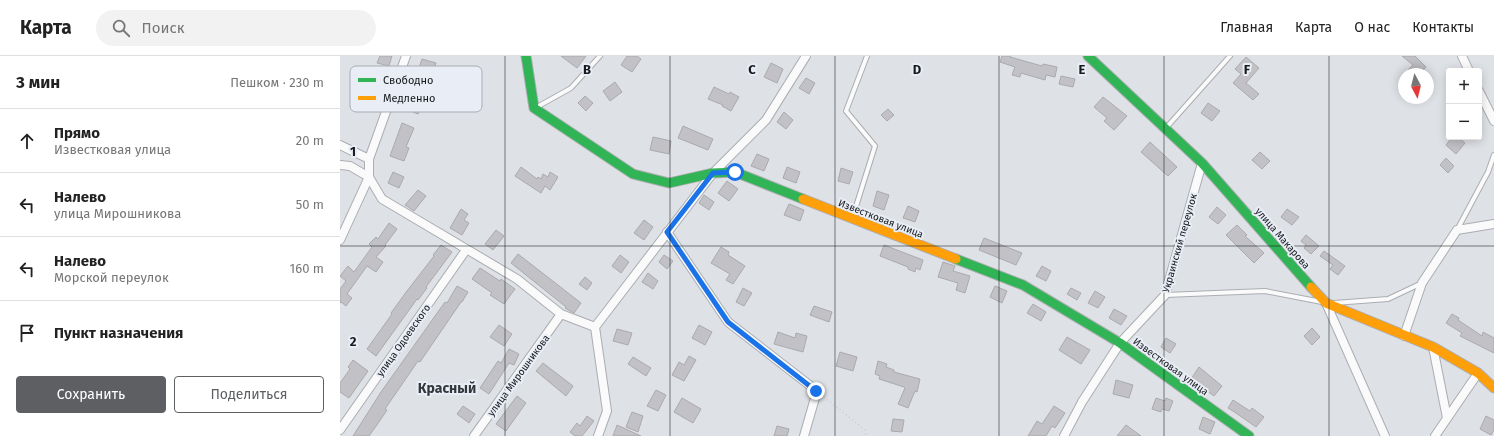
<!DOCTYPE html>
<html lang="ru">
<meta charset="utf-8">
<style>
body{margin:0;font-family:"Fira Sans",sans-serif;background:#f2f2f2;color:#222}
.controls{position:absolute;right:12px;top:12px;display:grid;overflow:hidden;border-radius:4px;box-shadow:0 2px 10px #0003}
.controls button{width:36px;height:36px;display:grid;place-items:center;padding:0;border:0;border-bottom:1px solid #e0e0e0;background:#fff;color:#222;font:20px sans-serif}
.compass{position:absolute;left:1058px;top:12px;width:36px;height:36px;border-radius:50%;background:#fff;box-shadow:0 2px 10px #0003;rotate:173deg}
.stop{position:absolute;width:12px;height:12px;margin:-9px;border:3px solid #1a73e8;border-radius:50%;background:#fff}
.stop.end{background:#1a73e8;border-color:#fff;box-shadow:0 1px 4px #0008}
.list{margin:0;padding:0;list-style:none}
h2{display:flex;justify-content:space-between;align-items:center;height:52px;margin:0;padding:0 16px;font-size:17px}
h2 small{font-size:13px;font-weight:400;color:#767676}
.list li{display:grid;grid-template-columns:26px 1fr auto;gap:12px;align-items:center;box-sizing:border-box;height:64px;padding:0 16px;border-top:1px solid #e0e0e0}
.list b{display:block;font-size:15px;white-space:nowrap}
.list p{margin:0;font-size:13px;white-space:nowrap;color:#767676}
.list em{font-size:13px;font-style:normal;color:#767676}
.actions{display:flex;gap:8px;padding:12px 16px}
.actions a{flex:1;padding:9px 0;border:1px solid #5d5f63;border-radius:4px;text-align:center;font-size:14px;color:#5d5f63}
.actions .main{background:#5d5f63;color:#fff}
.icon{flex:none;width:22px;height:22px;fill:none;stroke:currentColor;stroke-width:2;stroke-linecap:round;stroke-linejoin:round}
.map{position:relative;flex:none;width:1154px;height:380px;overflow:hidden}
header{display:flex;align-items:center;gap:24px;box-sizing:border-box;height:56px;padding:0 20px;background:#fff;border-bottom:1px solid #e0e0e0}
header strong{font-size:19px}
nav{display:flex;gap:22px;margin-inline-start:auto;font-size:14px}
.search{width:280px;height:36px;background:#f2f2f2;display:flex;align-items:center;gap:10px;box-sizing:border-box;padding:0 14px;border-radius:22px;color:#767676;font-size:15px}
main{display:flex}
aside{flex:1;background:#fff}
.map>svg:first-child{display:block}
.building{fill:#c2c2c6;stroke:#aaaaae}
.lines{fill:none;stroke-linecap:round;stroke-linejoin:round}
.lane-casing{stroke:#abadb1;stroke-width:6}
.street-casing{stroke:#abadb1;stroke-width:10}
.fast-casing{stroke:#abadb1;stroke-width:11}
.slow-casing{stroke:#abadb1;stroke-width:11}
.path{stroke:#cacbcc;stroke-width:1.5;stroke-dasharray:1 3;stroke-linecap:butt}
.lane{stroke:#fafafb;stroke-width:4}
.street{stroke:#fafafb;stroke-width:8}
.fast{stroke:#30b455;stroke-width:9}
.slow{stroke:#ff9f0a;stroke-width:9}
.route{stroke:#1a73e8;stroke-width:5}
.grid{fill:none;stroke:#17191c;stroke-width:1;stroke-opacity:0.55}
.labels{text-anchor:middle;stroke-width:4;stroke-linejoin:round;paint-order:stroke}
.street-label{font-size:10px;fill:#17191c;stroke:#e8edf6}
.district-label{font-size:14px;font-weight:bold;fill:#32363d;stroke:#e8edf6}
.key{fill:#e8edf6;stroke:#a9adb5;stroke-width:1}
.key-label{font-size:11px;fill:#17191c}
.grid-label{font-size:13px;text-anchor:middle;font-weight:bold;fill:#17191c;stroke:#e8edf6;stroke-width:4;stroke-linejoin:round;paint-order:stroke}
</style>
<header>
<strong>Карта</strong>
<div class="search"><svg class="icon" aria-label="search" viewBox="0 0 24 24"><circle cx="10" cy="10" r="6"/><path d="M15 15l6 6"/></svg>Поиск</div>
<nav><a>Главная</a><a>Карта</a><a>О нас</a><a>Контакты</a></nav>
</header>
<main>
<aside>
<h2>3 мин<small>Пешком · 230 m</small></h2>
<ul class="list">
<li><svg class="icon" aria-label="ahead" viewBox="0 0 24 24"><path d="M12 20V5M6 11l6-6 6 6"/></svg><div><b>Прямо</b><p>Известковая улица</p></div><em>20 m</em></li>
<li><svg class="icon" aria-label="left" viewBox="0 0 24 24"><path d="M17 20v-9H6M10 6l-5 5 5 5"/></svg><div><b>Налево</b><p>улица Мирошникова</p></div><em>50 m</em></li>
<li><svg class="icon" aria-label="left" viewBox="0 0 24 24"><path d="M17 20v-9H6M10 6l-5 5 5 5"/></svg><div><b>Налево</b><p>Морской переулок</p></div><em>160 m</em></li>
<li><svg class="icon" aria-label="arrive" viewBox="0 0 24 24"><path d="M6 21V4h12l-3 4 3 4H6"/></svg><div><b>Пункт назначения</b></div></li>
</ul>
<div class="actions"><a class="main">Сохранить</a><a>Поделиться</a></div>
</aside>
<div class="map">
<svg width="1154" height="380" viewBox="0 0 1154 380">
<rect width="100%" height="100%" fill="#dee1e6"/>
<path class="building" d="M40,0H52L49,10L37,7Z
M221,0H246L237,12Z
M287,0H297L301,3L292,16L281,9Z
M662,0H671L670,1L702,10L703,8L717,11L715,21L706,19L705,24L681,17L680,21L672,19L675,11L660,6Z
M1062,0H1075L1086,11L1079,18H1064L1073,9Z
M906,1L919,12L906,27L919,38L913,44L893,27L901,18L895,13Z
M82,3L96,7L91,22L77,18Z
M431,7L443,13L437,27L424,21Z
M721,20L735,23L733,31L719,28Z
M466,22L475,27L469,38L459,32Z
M275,26L282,36L270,45L263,35Z
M374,31L389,38L390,36L399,41L391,55L382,50L383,49L368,43Z
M245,40L253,47L246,55L238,47Z
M763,41L787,60L774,74L764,65L767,62L754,51Z
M69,44L82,48L78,58L65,53Z
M868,47L880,55L872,65L861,57Z
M548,53L554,59L547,65L541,59Z
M444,56L453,64L446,73L437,66Z
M62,67L74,72L66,91L69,92L64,105L50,100Z
M343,70L373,83L368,94L338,82Z
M313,81L331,85L329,98L310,94Z
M1112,81H1118L1125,87L1116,98L1106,89Z
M810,86L837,111L828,120L801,96Z
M920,96L930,105L922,113L912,104Z
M417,98L429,103L424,115L411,110Z
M1106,102L1114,110L1108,117L1100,109Z
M181,111L197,123L198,121L201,123L203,118L208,121L210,116L218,121L210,134L205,130L201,137L175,120Z
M447,111L460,116L456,127L443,122Z
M501,112L513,116L509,128L498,125Z
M53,116L64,121L59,132L48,127Z
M387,125L398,133L389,145L378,137Z
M78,134L86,140L74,155L65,149Z
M537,135L549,139L544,154L533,150Z
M364,139L374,146L369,154L359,147Z
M449,148L464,154L460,165L444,159Z
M568,150L579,155L575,166L563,162Z
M877,151L886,159L878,168L869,161Z
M121,153L128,158L124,164L129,167L122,179L110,172Z
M947,153L959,161L952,169L941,161Z
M304,164L313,171L304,184L294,177Z
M49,167L57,173L45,189L46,190L36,201L43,206L36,216L27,210L7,238L12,242L6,250L1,246L0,247V233L6,225L0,220L8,210L14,216L32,191L29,188L36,181L38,183Z
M897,169L907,179L905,180L924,197L914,207L886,179Z
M156,174L164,180L153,194L145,188Z
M966,179L979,190L971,198L964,192L966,189L961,185Z
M644,182L682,197L676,209L639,194Z
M101,189L112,196L86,231L87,232L78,244L77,243L36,300L27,293L52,258L51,257L67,235L94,200L93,199Z
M544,189L583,204L580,214L576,212L575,216L568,213V211L540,200Z
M381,191L389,196L388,199L405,210L393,228L386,224L390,218L371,207Z
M984,195L1005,210L998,219L990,213L993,209L980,200Z
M178,198L241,247L234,257L225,252L226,251L171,207Z
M280,199L289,206L281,217L272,210Z
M324,199L333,205L327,213L319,206Z
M603,206L615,210L613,215L630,220L625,237L616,234L618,227L598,221Z
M702,210L711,215L706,225L696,220Z
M140,212L160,225L161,223L175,233L164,248L150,239L152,237L132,223Z
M308,217L318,225L313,233L302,226Z
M245,221L252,227L247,234L239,228Z
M117,230L128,236L122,246H121L80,306L78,305L45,353L47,354L39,366L29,380H13L41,336L105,246L107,247Z
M655,230L667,235L662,247L650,241Z
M403,232L412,237L404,250L396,246Z
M731,232L741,237L737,244L727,238Z
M755,235L765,241L758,252L748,247Z
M693,248L706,256L701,265L687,257Z
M474,250L492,256L489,266L470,259Z
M774,253L787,260L781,269L769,262Z
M1112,258L1119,262L1118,264L1142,280L1143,276L1154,282V297L1120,280L1122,277L1106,267Z
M159,269L172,278L164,290L150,281Z
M359,269L372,276L365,289L352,282Z
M972,272L980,281L972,289L964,280Z
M277,273L292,277L288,289L273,285Z
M438,276L455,282L456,277L467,280L463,296L434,288Z
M727,281L750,294L741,308L719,294Z
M826,282L836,288L830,297L821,291Z
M169,293L179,298L174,309L169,307L149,338L140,332L158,305L161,307Z
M500,296L517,301L513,315L496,310Z
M349,300L356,304L344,325L332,319L339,306L344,309Z
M293,301L311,312L306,320L288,308Z
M13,304L28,315L9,342L0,336V327L10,313L8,311Z
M538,305L547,308L546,311L554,314V316L580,323L577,336L575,335L568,352L558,348L565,332L564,331L539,323L540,320L535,318Z
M203,307L233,330L226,340L196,315Z
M859,311L882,330L874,340L851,323Z
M776,324L793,329L789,342L773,338Z
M316,334L326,339L318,355L307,350Z
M177,340L186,347L166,375L156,368Z
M342,342L361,353L353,367L334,356Z
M816,342L825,345L826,342L833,345L829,355L822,353L821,356L812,353Z
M893,344L910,355L912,352L924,361L916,371L896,357L888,352Z
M123,350L135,358L129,367L117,358Z
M714,350L725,357L715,372L712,370L706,380H688L697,365L702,368Z
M292,356L303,360L298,376L286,371Z
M247,360L254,365L242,380H235L230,376L237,367L240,370Z
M1146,360L1154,364V374L1151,379L1140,373Z
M863,361L875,366L870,378L859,373Z
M553,363L564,364L562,376L551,375Z
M277,369L301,380H273Z
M786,369L801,380H777Z
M437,370L449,373L447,380H434Z"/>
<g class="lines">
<defs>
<path id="lane" d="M197,51L231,32L260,0
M826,72L890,0
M513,160L535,90L506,55L527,0
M1117,174L1148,116L1154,99
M825,239L925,235L982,246
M994,247L1048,243L1082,227"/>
<path id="street" d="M1122,0L1129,15
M1139,35L1154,65
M0,89L29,103
M0,109L10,110L29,121L42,143L177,223L221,258L255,271
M327,176L388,266L477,335L464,380
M0,184L29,121V103L66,0
M986,247L1045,380
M255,271L373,117L426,64L466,0
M255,271L267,355L258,380
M1064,280L1082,227L1117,174L1154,168
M1093,291L1107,362
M0,374L126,194
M134,380L221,258
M724,380L742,346L780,287L825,239L862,107
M1095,380L1138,317"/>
<path id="fast" d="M186,0L194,52L293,118L329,127L373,117L395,116L463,143
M748,0L862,107L971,231
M616,203L683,229L780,287L909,380"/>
<path id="slow" d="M463,143L616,203
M971,231L986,247L1093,291L1138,317L1154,332"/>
</defs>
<use href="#lane" class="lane-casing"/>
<use href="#street" class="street-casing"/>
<use href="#fast" class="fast-casing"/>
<use href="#slow" class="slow-casing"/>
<path class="path" d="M484,341L525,374L526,380"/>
<use href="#lane" class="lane"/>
<use href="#street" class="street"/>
<use href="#fast" class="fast"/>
<use href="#slow" class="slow"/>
</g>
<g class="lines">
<path class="route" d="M395,116L373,117L327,176L388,266L476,335"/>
</g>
<path class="grid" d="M165,0V380M330,0V380M495,0V380M659,0V380M824,0V380M989,0V380M0,190H1154"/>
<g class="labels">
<g class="street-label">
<text transform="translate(541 162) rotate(21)" y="4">Известковая улица</text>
<text transform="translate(943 182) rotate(49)" y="4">улица Макарова</text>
<text transform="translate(839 187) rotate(-74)" y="4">Украинский переулок</text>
<text transform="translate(63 284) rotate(-55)" y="4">улица Одоевского</text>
<text transform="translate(831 310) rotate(36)" y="4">Известковая улица</text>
<text transform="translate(178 319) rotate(-54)" y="4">улица Мирошникова</text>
</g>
<g class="district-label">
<text x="107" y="337">Красный</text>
</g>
</g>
<rect x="10" y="10" width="132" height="46" rx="6" class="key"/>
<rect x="18" y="22" width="18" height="4" fill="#30b455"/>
<rect x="18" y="40" width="18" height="4" fill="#ff9f0a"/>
<g class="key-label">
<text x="43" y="28">Свободно</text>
<text x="43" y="46">Медленно</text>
</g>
<g class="grid-label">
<text x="247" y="18">B</text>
<text x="412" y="18">C</text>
<text x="577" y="18">D</text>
<text x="742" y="18">E</text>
<text x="907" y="18">F</text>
<text x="13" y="100">1</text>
<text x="13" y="290">2</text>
</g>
</svg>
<div class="controls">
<button>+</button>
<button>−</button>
</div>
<svg class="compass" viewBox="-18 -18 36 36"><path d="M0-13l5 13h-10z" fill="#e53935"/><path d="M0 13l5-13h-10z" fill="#767676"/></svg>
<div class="stop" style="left:395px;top:116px"></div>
<div class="stop end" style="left:476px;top:335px"></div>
</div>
</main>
